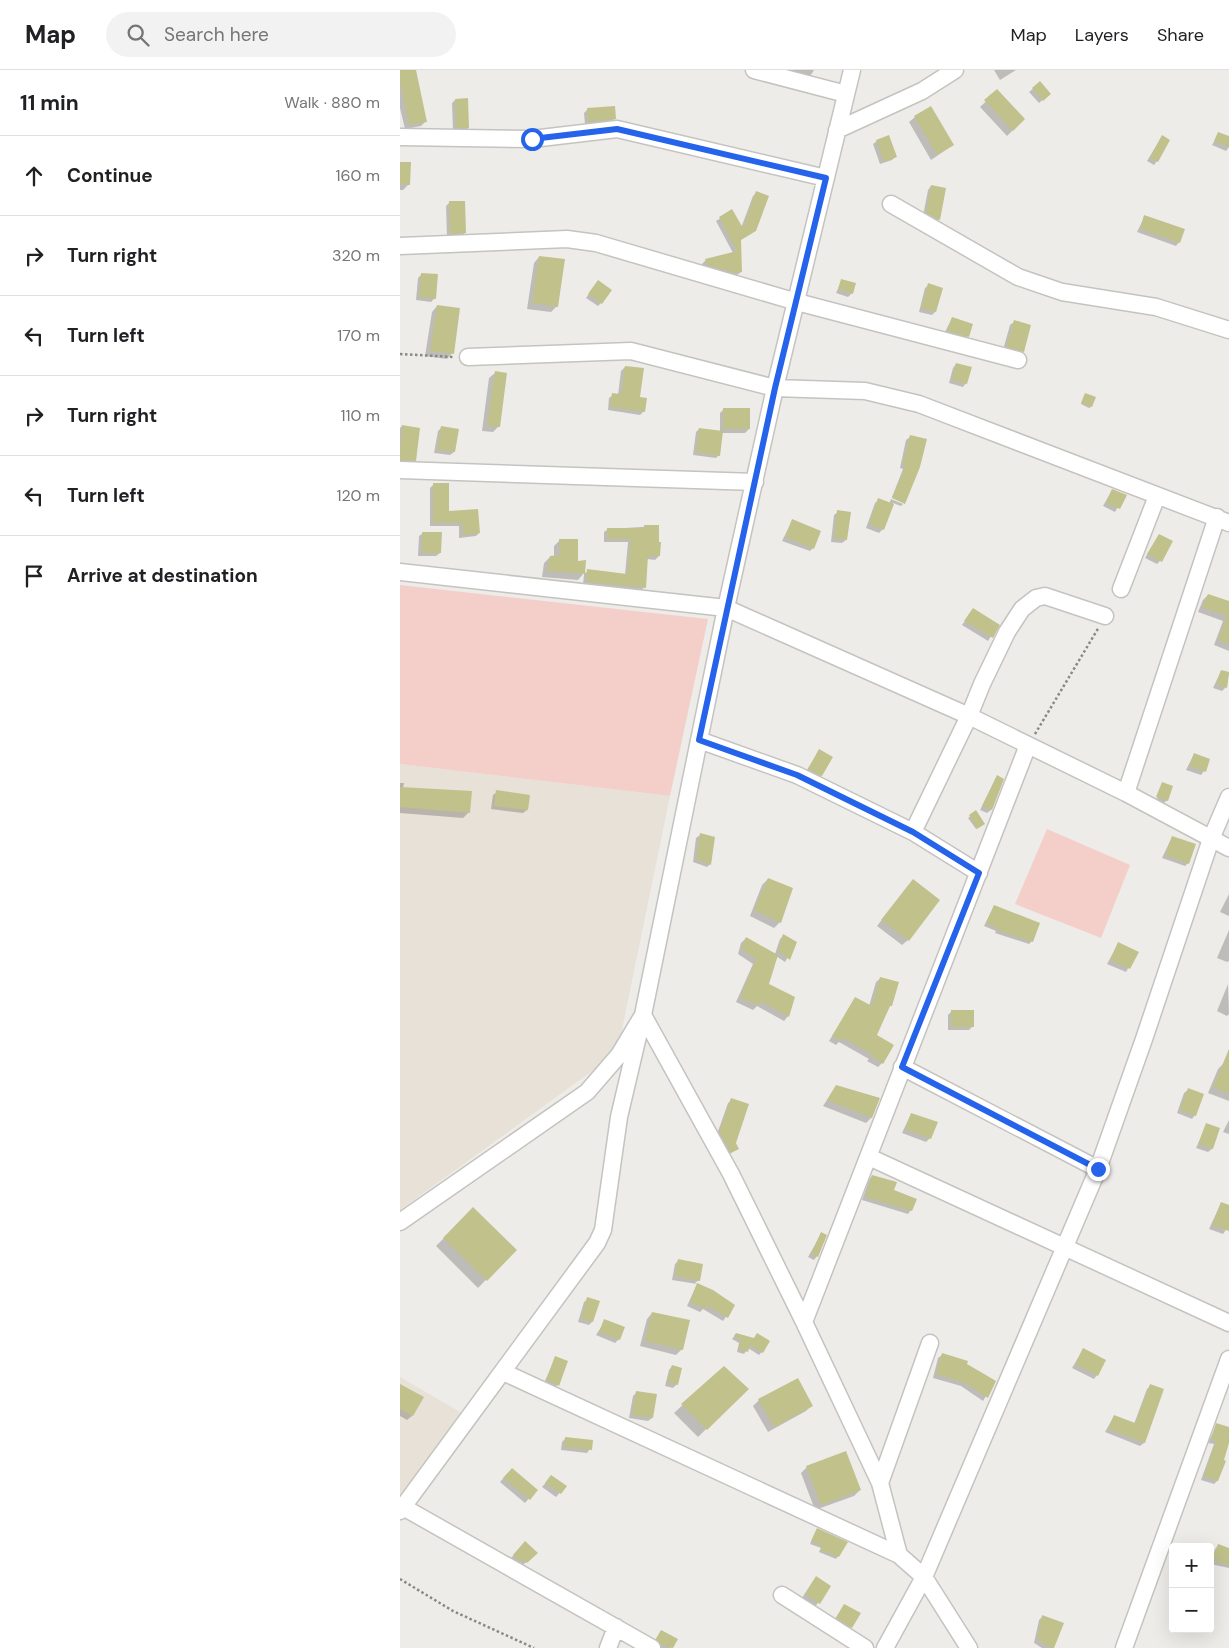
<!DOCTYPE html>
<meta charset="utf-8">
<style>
body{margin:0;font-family:"DM Sans",sans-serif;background:#f2f2f2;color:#202124}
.controls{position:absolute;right:15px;bottom:15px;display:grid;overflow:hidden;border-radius:5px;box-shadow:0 5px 20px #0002}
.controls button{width:45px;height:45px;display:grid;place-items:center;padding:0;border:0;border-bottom:1px solid #e0e0e0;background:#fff;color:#202124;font:25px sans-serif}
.stop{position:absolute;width:15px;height:15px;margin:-11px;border:4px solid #2563eb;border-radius:50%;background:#fff}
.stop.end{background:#2563eb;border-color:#fff;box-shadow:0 1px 5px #0008}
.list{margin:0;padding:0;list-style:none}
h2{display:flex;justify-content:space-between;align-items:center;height:65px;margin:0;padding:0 20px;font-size:21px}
h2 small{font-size:16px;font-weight:400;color:#757577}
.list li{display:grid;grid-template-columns:32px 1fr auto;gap:15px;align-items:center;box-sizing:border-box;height:80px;padding:0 20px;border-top:1px solid #e0e0e0}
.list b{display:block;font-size:19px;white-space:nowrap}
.list em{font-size:16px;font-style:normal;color:#757577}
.icon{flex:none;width:28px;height:28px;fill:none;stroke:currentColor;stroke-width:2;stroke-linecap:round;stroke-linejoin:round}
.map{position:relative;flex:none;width:829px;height:1578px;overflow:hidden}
header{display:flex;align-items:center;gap:30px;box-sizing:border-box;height:70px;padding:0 25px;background:#fff;border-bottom:1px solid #e0e0e0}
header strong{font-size:24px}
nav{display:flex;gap:28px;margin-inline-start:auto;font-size:18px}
.search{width:350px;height:45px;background:#f2f2f2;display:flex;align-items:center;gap:12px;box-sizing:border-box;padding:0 18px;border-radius:28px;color:#757577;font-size:19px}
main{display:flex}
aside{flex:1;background:#fff}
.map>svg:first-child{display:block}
.built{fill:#e7e1d7}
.green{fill:#f4cfca}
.shadow{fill:#0003}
.building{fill:#c1c18c}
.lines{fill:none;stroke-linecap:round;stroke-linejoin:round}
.minor-casing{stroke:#c5c3c0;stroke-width:19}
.path{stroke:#898885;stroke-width:2.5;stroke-dasharray:2.5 2.5;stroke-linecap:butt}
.minor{stroke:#fff;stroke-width:16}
.route{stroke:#2563eb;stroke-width:6}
</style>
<header>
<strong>Map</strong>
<div class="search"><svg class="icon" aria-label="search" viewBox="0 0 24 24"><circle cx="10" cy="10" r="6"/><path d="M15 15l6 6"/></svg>Search here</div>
<nav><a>Map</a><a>Layers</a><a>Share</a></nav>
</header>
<main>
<aside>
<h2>11 min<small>Walk · 880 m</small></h2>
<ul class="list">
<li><svg class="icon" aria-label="ahead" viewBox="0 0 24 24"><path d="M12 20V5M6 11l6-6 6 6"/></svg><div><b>Continue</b></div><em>160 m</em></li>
<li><svg class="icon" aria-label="right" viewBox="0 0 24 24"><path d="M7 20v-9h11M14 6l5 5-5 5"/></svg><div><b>Turn right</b></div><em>320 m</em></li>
<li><svg class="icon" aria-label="left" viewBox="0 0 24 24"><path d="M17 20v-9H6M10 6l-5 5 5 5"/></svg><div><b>Turn left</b></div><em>170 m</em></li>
<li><svg class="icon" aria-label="right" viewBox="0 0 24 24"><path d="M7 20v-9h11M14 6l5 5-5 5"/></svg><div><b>Turn right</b></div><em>110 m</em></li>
<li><svg class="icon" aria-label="left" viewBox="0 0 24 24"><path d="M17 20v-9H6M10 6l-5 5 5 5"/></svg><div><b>Turn left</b></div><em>120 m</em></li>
<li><svg class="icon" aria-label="arrive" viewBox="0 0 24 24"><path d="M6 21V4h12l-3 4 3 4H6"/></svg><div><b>Arrive at destination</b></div></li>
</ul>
</aside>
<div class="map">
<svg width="829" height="1578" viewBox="0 0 829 1578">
<rect width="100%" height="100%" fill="#eeece8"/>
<path class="built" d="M0,694L270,726L219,974L206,991L0,1140Z
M0,1307L62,1343L0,1429Z"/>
<path class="green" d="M0,515L308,549L270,726L0,694Z
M647,759L730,795L701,868L615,834Z"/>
<path class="shadow" d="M0,0H15L26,51L21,56L5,59L0,38Z
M382,0H414L409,8Z
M594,0H616L600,10Z
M640,13L646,27L639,33L629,22Z
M597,21L624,49L607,66L580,37Z
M55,30L68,58L65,61H53L52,33Z
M188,39L214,49L211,52L185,55L184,43Z
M515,47L553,75L531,90L509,52Z
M819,63L829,67V77L826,81L812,75Z
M762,66L757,91L754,95L747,91Z
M477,71L495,87L492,90L480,94L473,74Z
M0,93L9,114L3,120H0Z
M531,116L539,149L536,153L523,146L528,120Z
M356,123L355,160L339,171L341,202L337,205L328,206L326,202L320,203L304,199L302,194L306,190L333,183L316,151L332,141L341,158L353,126Z
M49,133L65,163L61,166L47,167L46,136Z
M745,146L779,172L776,176L737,162Z
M139,187L157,236L151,242L127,239L134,193Z
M22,204L35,228L31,232L16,230L18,208Z
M442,210L452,223L448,227L436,223Z
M529,215L535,242L532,245L519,242L525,218Z
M194,216L201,233L198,236L186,228Z
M37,236L52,283L47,289L25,286L32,242Z
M552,248L568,266L564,270L544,264Z
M614,252L623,282L619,285L603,280L610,255Z
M556,294L566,313L563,317L549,313L553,298Z
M225,297L244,341L240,345L208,340L209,328L213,325H218L221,301Z
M95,303L98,357L93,362L82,361L89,308Z
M684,326L691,337L689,338L681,334Z
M323,340L349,359L345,363H322L319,385L316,388L293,385L296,362L299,359L320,362V343Z
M2,356L15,390L9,396H0V358Z
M41,358L54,382L50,385L34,383L38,361Z
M510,367L504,432L492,427L503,399L500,398L506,370Z
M34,414L48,443L79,463L76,466L59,468V456H30V418Z
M712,420L725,425L715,442L703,436Z
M491,429L503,434L501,436L493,433L483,459L479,463L466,458L475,433L479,430L489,434Z
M438,442L446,470L442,473L431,472L434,445Z
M392,451L413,478L410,481L382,471Z
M258,456L259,486L255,490L247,489L244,517L241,521L183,515L184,504L188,501L225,505L228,472H204V462L208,459Z
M23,463L40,483L36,486H18L19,466Z
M759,465L760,491L757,494L745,488Z
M160,470L183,504L178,510L142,507L144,493L150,487H154V476Z
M808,525L829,533V581L814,575L823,551L798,542L803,530Z
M573,540L598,555L588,571L562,555Z
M821,601L829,604L826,617L822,621L813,618Z
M419,681L421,706L418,709L405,703Z
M794,684L804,701L801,705L786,700Z
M597,707L603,710L591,740L587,743L580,740Z
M0,713H4L3,718L69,742L63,748L0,743Z
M762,714L767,730L763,734L756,731Z
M97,722L127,740L123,743L91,739L93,725Z
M576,742L582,755L576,759L568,748Z
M300,765L310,794L307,797L293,792L296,768Z
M772,767L788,793L785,796L762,788Z
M368,809L380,852L374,858L350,846L362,815Z
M507,817L508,870L502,875L477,856Z
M829,824V846L820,842Z
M594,836L632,871L629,874L595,863L596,861L584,856Z
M829,860V891L827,892L817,888Z
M383,866L396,873L385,892L376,886L367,915L388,946L384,951L357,936L353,940L336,932L353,894L338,884L341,873L346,868L375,884L380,869Z
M718,874L737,882L726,902L707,894Z
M481,908L490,936L475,965L482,993L478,997L467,991L469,989L439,972L436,975L429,971L456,928L469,936L476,912Z
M828,914L829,944L827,946L817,941Z
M552,941L573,956L569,960H548V945Z
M823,994L829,996V1031L808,1023L818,999Z
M436,1016L479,1028L471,1048L466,1053L423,1036Z
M788,1020L795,1045L792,1049L777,1043L784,1023Z
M332,1030L334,1074L337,1078L327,1086L316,1067L328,1033Z
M511,1044L530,1068L526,1072L502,1063Z
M829,1050V1064L823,1062Z
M807,1055L819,1059L812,1079L808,1082L796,1078Z
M472,1106L493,1121L511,1140L508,1144L462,1130L469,1110Z
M821,1133L829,1136V1155L823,1164L809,1159Z
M73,1139L115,1180L78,1218L36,1176Z
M421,1164L417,1186L414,1190L408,1187Z
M279,1190L299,1210L295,1213L312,1221L334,1235L323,1251L303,1239L300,1242L287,1236L297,1214L272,1210L275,1194Z
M188,1229L192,1252L189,1255L178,1252L184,1232Z
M252,1243L282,1279L276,1285L240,1276L247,1249Z
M205,1251L219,1269L215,1273L196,1265Z
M336,1264L362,1282L359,1285L348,1278L344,1284L337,1282L339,1273L332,1269Z
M683,1280L697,1305L694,1309L672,1298Z
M542,1285L595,1311L583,1331L561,1316L533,1308L538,1288Z
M156,1287L157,1315L155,1318L144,1313Z
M272,1296L277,1314L273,1318L265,1316L269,1300Z
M324,1297L347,1319L298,1367L274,1343Z
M0,1316L12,1346L7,1350L0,1346Z
M751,1316L762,1320L744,1373L740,1376L705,1362L714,1346L734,1354L747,1319Z
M237,1322L256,1325L252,1348L248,1351L229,1348L233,1326Z
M359,1330L412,1335L406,1341L368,1362L353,1336Z
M817,1354L829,1358V1369L817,1411L814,1414L801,1410L814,1374L808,1373Z
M166,1368L190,1379L187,1383L161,1380L162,1372Z
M407,1397L460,1420L454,1426L415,1440L401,1403Z
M108,1403L136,1420L125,1433L100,1412Z
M148,1410L165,1417L156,1427L142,1417Z
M417,1459L438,1486L436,1489L419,1482L421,1478L410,1474Z
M125,1473L136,1483L123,1495L120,1492L116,1495L110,1489Z
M818,1476L829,1479V1498L810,1494L815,1479Z
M413,1511L430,1516L415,1537L402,1528Z
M444,1535L451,1557L448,1561L433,1552Z
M642,1547L653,1578H642L634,1573L639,1550Z
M261,1561L276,1569L271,1578H257L253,1573Z"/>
<path class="building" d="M0,0H16L27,52L9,55L0,12Z
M640,11L651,24L643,31L632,18Z
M597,19L625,49L613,61L584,30Z
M68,28L69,58H56L55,29Z
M215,36L216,49L188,52L187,38Z
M531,36L554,75L537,85L514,46Z
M818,62L829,66V77L814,71Z
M489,65L497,87L484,92L476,70Z
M762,65L770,70L758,92L750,88Z
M0,92H11L10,115L0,114Z
M531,115L546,118L540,150L526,143Z
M356,121L369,126L356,161L341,170L342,202L332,203L329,202V199L324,200L307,195L305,189L337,181L319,147L332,139L343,158Z
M49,131H65L66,163L50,164Z
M744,145L785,159L780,173L740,159Z
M139,186L165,189L158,237L132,233Z
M21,203L38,204L36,229L19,227Z
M441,209L456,213L453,224L438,219Z
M198,210L212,220L202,234L188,224Z
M528,213L543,218L536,242L521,238Z
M37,235L60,238L54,284L30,281Z
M552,247L573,254L569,267L547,261Z
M614,250L631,255L624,282L606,277Z
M556,293L572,297L567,314L552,310Z
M225,296L244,298L240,327L247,328L245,342L210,337L212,323L221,324Z
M95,301L107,303L100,357L87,356Z
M685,323L696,327L692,337L681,333Z
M323,338H350V359H323Z
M2,355L20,358L16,391L0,390Z
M41,356L59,359L55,382L37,380Z
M299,358L323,361L320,386L296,382Z
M510,365L527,369L520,397L505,434L492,428L506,395H502Z
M33,413H49V441L78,439L80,463L63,465L62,453H33Z
M712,419L727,425L720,439L706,433Z
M478,428L494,434L484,460L469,454Z
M437,440L451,442L447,470L434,468Z
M392,449L421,461L414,479L385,467Z
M244,455H259V472H261L260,486H248L246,518L186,512L187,499L227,504L231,469H207V458H244Z
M22,462H42L41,483H22Z
M759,464L773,471L762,492L747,484Z
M159,469H178V491L186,490L185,504L147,501L150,486L160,485Z
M808,524L829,531V574L818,570L827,546L802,537Z
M573,538L600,555L593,568L564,551Z
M821,600L829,602L827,618L816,614Z
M419,679L433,687L422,706L408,699Z
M794,683L810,689L806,702L789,696Z
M597,705L604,709L592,740L582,736Z
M762,712L773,716L768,731L756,727Z
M0,717L72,721L70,743L0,737Z
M96,720L130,725L128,740L94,736Z
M576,740L585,754L577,759L569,745Z
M300,763L315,767L311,795L296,789Z
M772,766L796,774L789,794L765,785Z
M368,808L393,818L381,853L354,840Z
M513,809L540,830L509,871L481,850Z
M594,835L640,853L633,872L597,860L598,858L586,853Z
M383,864L397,872L390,890L378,881Z
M346,867L378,885L369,914L395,927L389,947L360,931L359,936L340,928L356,889L341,879Z
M718,872L739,882L730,899L710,890Z
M480,907L499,912L492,936H490L477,965L494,975L483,994L471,986L472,984L443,968L441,971L432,966L455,927L472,936Z
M551,940H574V957H551Z
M829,979V1024L813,1017Z
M436,1015L480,1028L472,1048L427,1030Z
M788,1018L804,1024L796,1046L780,1040Z
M331,1028L349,1034L336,1073L339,1079L331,1083L319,1062Z
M511,1043L538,1052L531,1069L505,1059Z
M806,1053L820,1058L813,1079L798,1074Z
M472,1105L497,1112L494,1120L517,1129L512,1141L465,1127Z
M821,1132L829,1135V1161L812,1155Z
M73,1137L117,1180L87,1211L43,1168Z
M421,1162L427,1165L418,1187L411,1184Z
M278,1189L303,1194L300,1211L275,1206Z
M297,1213L313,1220L335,1235L328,1248L306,1235L305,1239L290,1232Z
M187,1227L200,1231L193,1252L181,1249Z
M252,1242L290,1250L283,1280L245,1271Z
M204,1249L225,1257L220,1270L199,1262Z
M336,1263L354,1268L357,1263L370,1271L363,1283L350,1275L348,1282L338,1279L341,1270L334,1266Z
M683,1278L706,1290L698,1306L675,1294Z
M542,1283L568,1291L567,1294L596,1311L588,1328L565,1313L536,1304Z
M155,1286L168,1291L159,1316L146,1310Z
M272,1295L282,1298L278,1315L267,1312Z
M324,1296L349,1319L307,1360L281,1334Z
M398,1308L413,1336L374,1357L358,1329Z
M0,1314L24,1327L13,1346L0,1339Z
M750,1314L764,1319L745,1373L708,1359L714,1345L735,1353Z
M236,1321L257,1324L253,1348L232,1345Z
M816,1353L829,1357V1373L824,1390L826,1391L818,1411L804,1406L816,1371L811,1369Z
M165,1367L193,1370L192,1380L164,1377Z
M446,1381L461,1420L421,1435L406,1396Z
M112,1398L138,1420L130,1430L103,1408Z
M151,1405L167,1416L161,1424L145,1413Z
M417,1458L448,1472L439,1487L420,1480L422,1476L411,1471Z
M125,1471L138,1483L127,1493L124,1490L120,1492L113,1485Z
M818,1474L829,1478V1496L812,1490Z
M416,1506L431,1516L420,1534L405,1524Z
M444,1534L461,1543L452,1558L436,1548Z
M642,1545L664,1553L654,1578H650L637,1569Z
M261,1560L278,1569L273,1578L261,1575L256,1569Z"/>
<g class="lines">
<defs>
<path id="minor" d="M354,0L446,24
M437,60L522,21L555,0
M0,67L132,69L217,59L426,108
M491,134L618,207L662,222L756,237L829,260
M0,176L167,169L196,173L397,232L618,290
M68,287L231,281L375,318L465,321L519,334L829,453
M0,400L355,412
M0,502L326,538L569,646L726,723L829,778
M721,519L757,426
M299,670L397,705L513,762L579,803
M726,723L817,447
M513,762L569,646L582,614L607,562L622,539L636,528L645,526L705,546
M502,997L698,1099
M469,1087L829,1253
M0,1152L187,1022L219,985L243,945L331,1104L404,1252L480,1413L499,1485L524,1507L569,1578
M404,1252L628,675
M103,1302L499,1485
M480,1413L530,1273
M3,1437L252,1578
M0,1441L197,1173L203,1160L219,1047L243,945L326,538L375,318L452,0
M382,1525L465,1578
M208,1578L216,1557
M485,1578L524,1507L698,1099L744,969L811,769L829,727
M724,1578L829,1289"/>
</defs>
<use href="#minor" class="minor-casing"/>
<path class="path" d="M0,284L54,287
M635,664L699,557
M0,1509L53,1541L134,1578"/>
<use href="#minor" class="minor"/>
</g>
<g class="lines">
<path class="route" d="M132,69L217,59L426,108L375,318L299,670L397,705L513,762L579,803L502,997L698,1099"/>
</g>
</svg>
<div class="controls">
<button>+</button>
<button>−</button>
</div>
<div class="stop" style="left:132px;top:69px"></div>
<div class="stop end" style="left:698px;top:1099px"></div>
</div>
</main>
